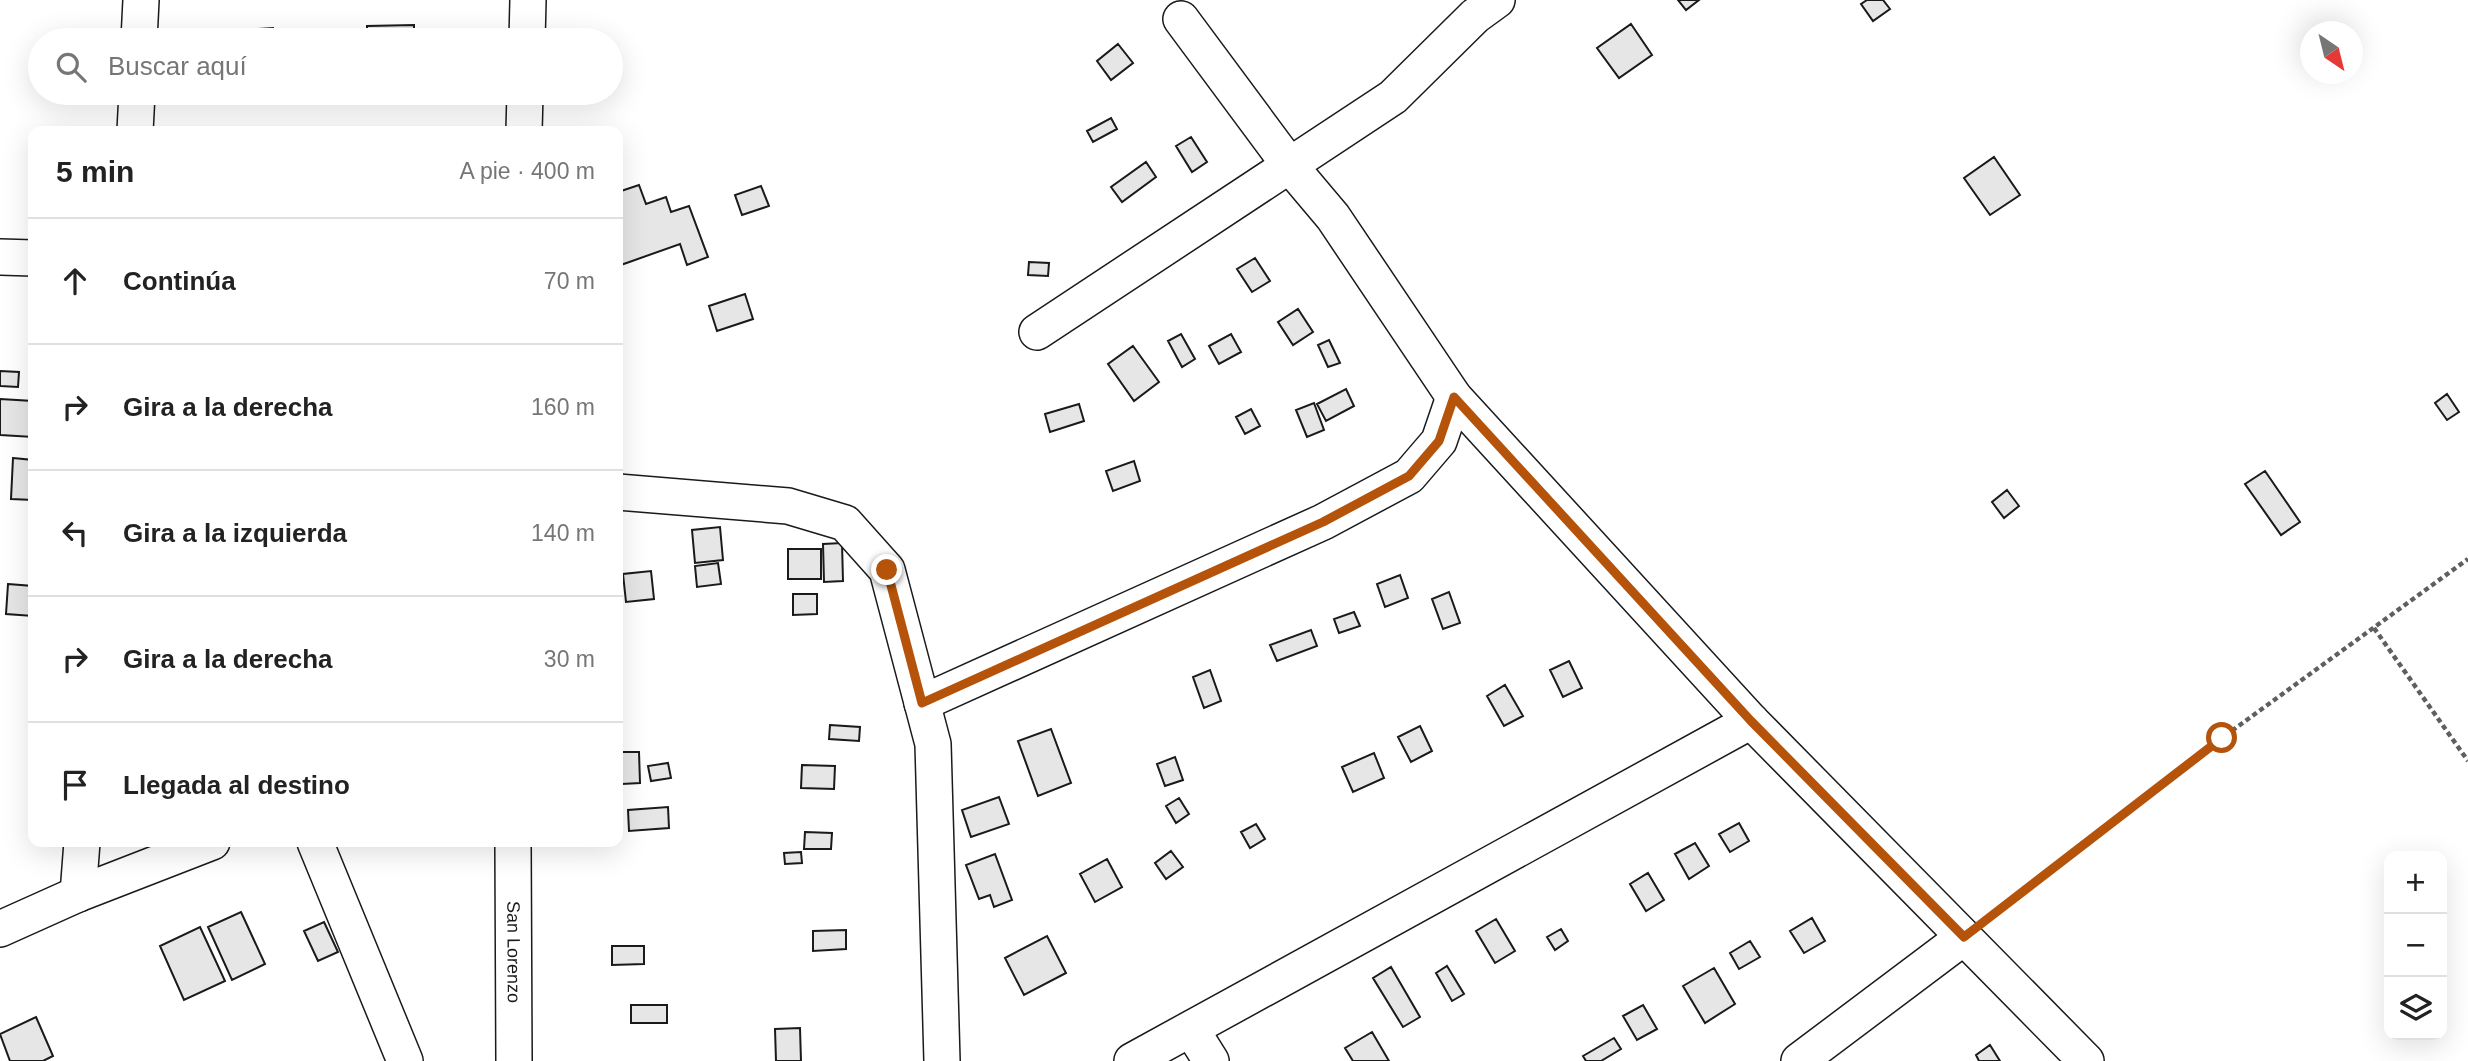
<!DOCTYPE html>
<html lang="es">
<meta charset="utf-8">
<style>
body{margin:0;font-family:Arial,sans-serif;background:#f2f2f2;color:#222}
.controls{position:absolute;right:21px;bottom:21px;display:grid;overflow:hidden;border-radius:14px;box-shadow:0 7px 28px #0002}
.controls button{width:63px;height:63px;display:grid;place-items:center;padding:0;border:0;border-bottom:2px solid #e0e0e0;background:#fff;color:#222;font:35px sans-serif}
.compass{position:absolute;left:2300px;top:21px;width:63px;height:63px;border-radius:50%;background:#fff;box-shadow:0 7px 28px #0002;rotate:145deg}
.stop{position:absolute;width:21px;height:21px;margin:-16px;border:5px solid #b45309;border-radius:50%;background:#fff}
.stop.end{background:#b45309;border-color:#fff;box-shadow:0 2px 7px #0008}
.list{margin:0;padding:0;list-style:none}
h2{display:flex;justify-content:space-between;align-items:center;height:91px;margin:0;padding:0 28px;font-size:30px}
h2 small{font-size:23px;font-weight:400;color:#767676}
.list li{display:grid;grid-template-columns:46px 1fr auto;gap:21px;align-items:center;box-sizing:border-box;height:126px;padding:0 28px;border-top:2px solid #e0e0e0}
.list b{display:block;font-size:26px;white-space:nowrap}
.list em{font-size:23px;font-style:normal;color:#767676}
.icon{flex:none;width:38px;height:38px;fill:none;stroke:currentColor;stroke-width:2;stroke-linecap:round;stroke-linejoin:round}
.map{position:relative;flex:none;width:2468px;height:1061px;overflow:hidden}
.search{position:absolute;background:#fff;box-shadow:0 7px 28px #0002;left:28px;top:28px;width:595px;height:77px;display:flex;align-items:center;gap:18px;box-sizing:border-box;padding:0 24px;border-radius:38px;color:#767676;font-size:26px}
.panel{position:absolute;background:#fff;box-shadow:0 7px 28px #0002;left:28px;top:126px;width:595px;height:721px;border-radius:14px}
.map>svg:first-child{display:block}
.building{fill:#e6e6e6;stroke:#1a1a1a;stroke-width:2}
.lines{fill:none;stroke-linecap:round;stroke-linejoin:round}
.minor-casing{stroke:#1a1a1a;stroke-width:38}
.path{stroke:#5f5f5f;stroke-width:4.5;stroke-dasharray:5 3.5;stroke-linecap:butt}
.minor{stroke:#fff;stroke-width:35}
.route{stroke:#b45309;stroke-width:9}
.labels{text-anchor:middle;stroke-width:5;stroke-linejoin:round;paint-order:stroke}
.street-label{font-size:18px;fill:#1a1a1a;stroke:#fff}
</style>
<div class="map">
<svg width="2468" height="1061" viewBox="0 0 2468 1061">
<rect width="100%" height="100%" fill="#fff"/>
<path class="building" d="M1678,0H1699L1686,10Z
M1867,0H1883L1890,9L1873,21L1861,4Z
M1631,24L1652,55L1619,78L1597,48Z
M414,25V40H367V26Z
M273,28L274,40H225L224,31Z
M1118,44L1133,63L1111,80L1097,61Z
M1111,118L1117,129L1093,142L1087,131Z
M1191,137L1207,162L1192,172L1176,146Z
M1994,157L2020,195L1990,215L1964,178Z
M1146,162L1156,177L1122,202L1111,187Z
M639,185L646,204L666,197L671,212L689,206L708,257L687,265L680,244L618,266V192Z
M761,186L769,206L742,215L735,195Z
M1255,258L1270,281L1252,292L1237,269Z
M1029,262L1049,263L1048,276L1028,275Z
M745,294L753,319L717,331L709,306Z
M1298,309L1313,332L1293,345L1278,322Z
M1181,334L1195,359L1182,367L1168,341Z
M1231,334L1241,352L1219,364L1209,346Z
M1329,340L1340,363L1328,367L1318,345Z
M1133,346L1159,382L1134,401L1108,364Z
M0,371L19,372L18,387L0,386Z
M1346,389L1354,406L1326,421L1317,404Z
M2447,394L2459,412L2447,420L2435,403Z
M0,399L33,401V437L0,435Z
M1314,403L1324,430L1307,437L1296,410Z
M1079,404L1084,421L1050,432L1045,414Z
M1251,409L1260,426L1245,434L1236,417Z
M13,458L33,460V500L11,499Z
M1134,461L1140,481L1113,491L1106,471Z
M2265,471L2300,522L2281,535L2245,484Z
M2007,490L2019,506L2004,518L1992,502Z
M720,527L723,560L695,563L692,530Z
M842,543L843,581L824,582L823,544Z
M788,549H821V579H788Z
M718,563L721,584L697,587L695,566Z
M651,571L654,599L626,602L623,574Z
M1400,575L1408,598L1385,607L1377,584Z
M8,584L33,586V616L6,614Z
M1449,592L1460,623L1443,629L1432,599Z
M793,594H817V614L793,615Z
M1354,612L1360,626L1339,633L1334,619Z
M1311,630L1317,646L1277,661L1270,645Z
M1569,661L1582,688L1563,697L1550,670Z
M1210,670L1221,701L1204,708L1193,677Z
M1505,685L1523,716L1504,726L1487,696Z
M830,725L860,727L859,741L829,739Z
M1420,726L1432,751L1411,762L1398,737Z
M1051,729L1071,783L1038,796L1018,741Z
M621,752H639L640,783L622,784Z
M1374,753L1384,778L1353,792L1342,767Z
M1175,757L1183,780L1165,786L1157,764Z
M668,763L671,778L651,781L648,766Z
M802,765L835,766L834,789L801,788Z
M999,797L1009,824L971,837L962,810Z
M1179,798L1189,814L1176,823L1166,806Z
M668,807L669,828L629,831L628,810Z
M1739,823L1749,841L1730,852L1719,834Z
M1256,824L1265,839L1250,848L1241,832Z
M805,832L832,833L831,849H804Z
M1695,843L1709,866L1689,879L1675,854Z
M1171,851L1183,867L1166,879L1155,863Z
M801,852L802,863L785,864L784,853Z
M995,854L1012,900L994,907L990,895L979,899L966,865Z
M1107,859L1122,887L1095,902L1080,874Z
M1648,873L1664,900L1646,911L1630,884Z
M241,912L265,964L232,980L208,927Z
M1812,918L1825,941L1804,953L1790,931Z
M1496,919L1515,951L1495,963L1476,931Z
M324,922L338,952L318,961L304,931Z
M200,927L225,981L184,1000L160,946Z
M1561,929L1568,941L1555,950L1547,937Z
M846,930V949L813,951V931Z
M1047,936L1066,973L1024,995L1005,958Z
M1750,941L1760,957L1739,969L1730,953Z
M612,946H644V964L612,965Z
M1447,966L1464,994L1452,1001L1436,973Z
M1391,967L1420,1017L1403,1027L1373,978Z
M1714,968L1735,1004L1705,1023L1683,986Z
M631,1005H667V1023H631Z
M1643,1005L1657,1029L1637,1040L1623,1016Z
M36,1017L53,1056L43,1061H10L0,1034Z
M800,1028L801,1061H776L775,1029Z
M1372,1032L1389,1061H1353L1345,1048Z
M1614,1038L1621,1049L1601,1061H1586L1583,1056Z
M1990,1045L2000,1061H1979L1976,1055Z"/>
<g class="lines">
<defs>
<g id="minor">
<path d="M1181,19L1290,166L1333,217L1454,397L1751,721L2086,1061"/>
<path d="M139,40L141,0"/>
<path d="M527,40L528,0"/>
<path d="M135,131L137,93"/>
<path d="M524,131L525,93"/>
<path d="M0,257L33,258"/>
<path d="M1037,332L1393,97L1475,16L1497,0"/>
<path d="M618,492L788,506L845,523L887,570L933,744L942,1061"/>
<path d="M922,703L1323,522L1409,476L1439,441L1454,397"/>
<path d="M315,842L405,1061"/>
<path id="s1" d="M513,842L514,1061"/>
<path d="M78,894L82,842"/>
<path d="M0,929L78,894L212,842"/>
<path d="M1191,1029L1211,1061"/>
<path d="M1132,1061L1751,721"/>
<path d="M1799,1061L1964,937"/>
</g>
</defs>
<use href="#minor" class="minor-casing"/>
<path class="path" d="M2374,628L2468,761
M1990,918L2222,738L2468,559"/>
<use href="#minor" class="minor"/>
</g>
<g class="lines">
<path class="route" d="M887,570L922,703L1323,522L1409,476L1439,441L1454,397L1751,721L1964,937L2222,738"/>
</g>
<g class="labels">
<g class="street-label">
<text dy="6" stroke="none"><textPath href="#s1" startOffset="110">San Lorenzo</textPath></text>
</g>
</g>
</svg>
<div class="controls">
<button>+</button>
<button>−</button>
<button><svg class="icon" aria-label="layers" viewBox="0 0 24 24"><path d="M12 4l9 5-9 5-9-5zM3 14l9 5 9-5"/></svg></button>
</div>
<svg class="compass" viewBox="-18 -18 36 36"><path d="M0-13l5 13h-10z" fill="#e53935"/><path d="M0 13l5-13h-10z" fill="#767676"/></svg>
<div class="stop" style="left:2222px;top:738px"></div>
<div class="stop end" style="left:887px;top:570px"></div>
<div class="search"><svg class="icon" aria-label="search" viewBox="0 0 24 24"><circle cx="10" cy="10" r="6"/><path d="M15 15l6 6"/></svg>Buscar aquí</div>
<section class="panel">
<h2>5 min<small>A pie · 400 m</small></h2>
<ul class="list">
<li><svg class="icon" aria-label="ahead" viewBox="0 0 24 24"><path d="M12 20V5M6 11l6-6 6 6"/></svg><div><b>Continúa</b></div><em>70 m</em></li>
<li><svg class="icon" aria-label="right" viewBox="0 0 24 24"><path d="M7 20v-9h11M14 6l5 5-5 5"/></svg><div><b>Gira a la derecha</b></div><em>160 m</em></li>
<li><svg class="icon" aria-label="left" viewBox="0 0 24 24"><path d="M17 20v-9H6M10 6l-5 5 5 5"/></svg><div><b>Gira a la izquierda</b></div><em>140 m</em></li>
<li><svg class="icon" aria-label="right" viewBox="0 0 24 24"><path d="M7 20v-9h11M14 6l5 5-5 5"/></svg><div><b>Gira a la derecha</b></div><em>30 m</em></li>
<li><svg class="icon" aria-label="arrive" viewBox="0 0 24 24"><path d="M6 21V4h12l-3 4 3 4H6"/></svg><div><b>Llegada al destino</b></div></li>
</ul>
</section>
</div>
